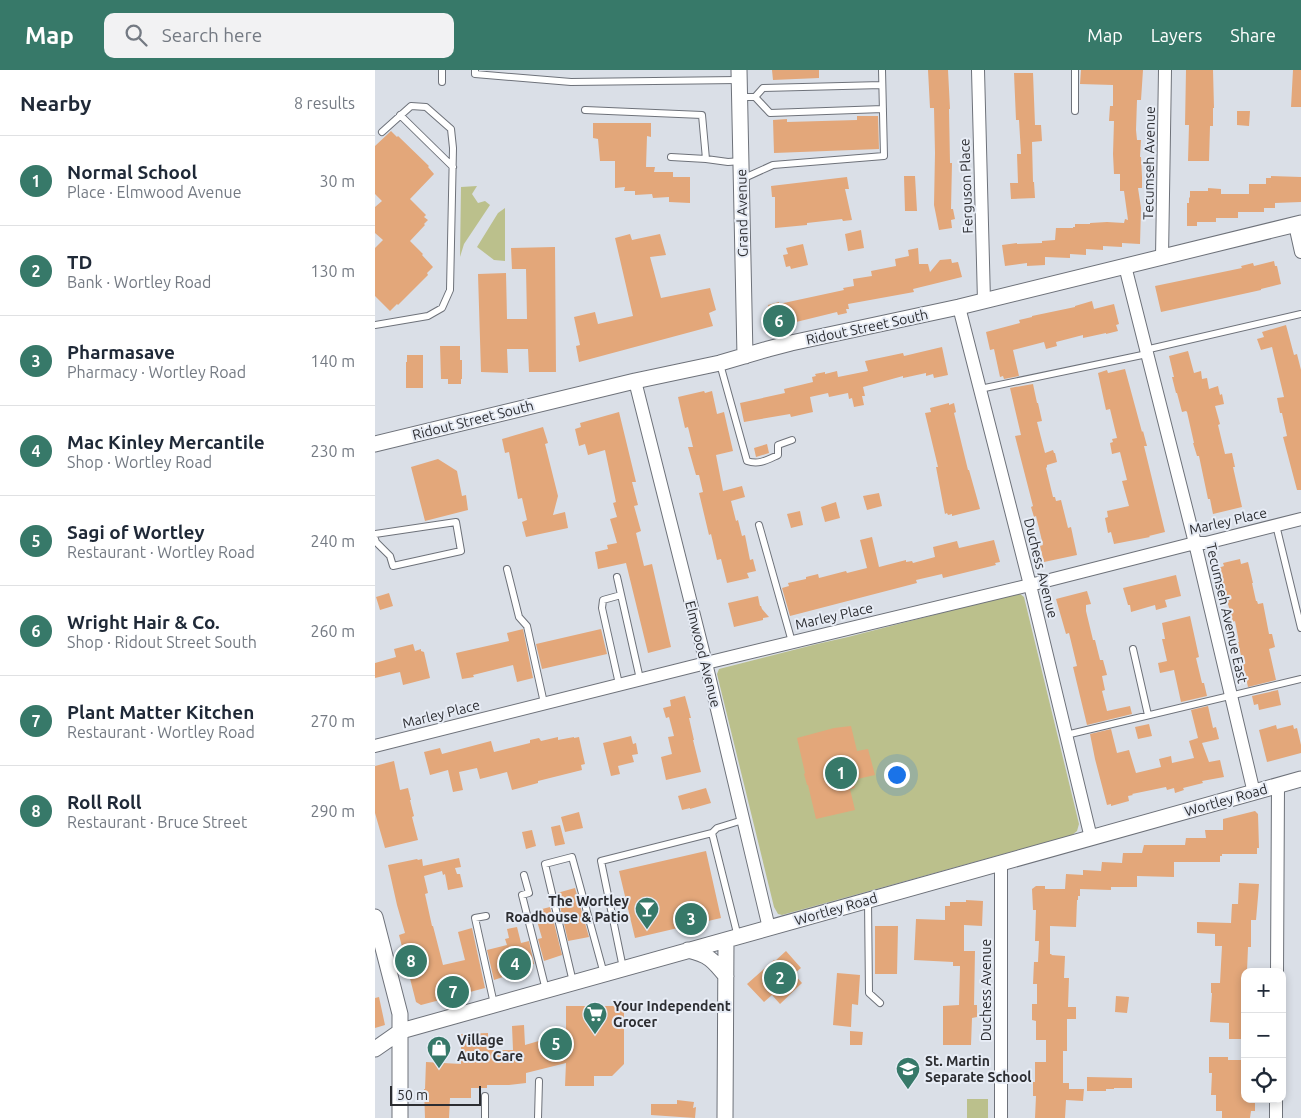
<!DOCTYPE html>
<meta charset="utf-8">
<style>
body{margin:0;font-family:Ubuntu,sans-serif;background:#f2f2f3;color:#1f2937}
.controls{position:absolute;right:15px;bottom:15px;display:grid;overflow:hidden;border-radius:10px;box-shadow:0 2px 8px #0003}
.controls button{width:45px;height:45px;display:grid;place-items:center;padding:0;border:0;border-bottom:1px solid #e0e1e3;background:#fff;color:#1f2937;font:25px sans-serif}
.scale{position:absolute;left:15px;bottom:12px;width:91px;box-sizing:border-box;padding-left:5px;border:2px solid #2c2d31;border-top:0;font-size:14px;line-height:18px;white-space:nowrap;color:#2c2d31;-webkit-text-stroke:4px #e7ecf5;paint-order:stroke}
.you{position:absolute;left:521px;top:704px;width:18px;height:18px;margin:-12px;border:4px solid #fff;border-radius:50%;background:#1a73e8;box-shadow:0 0 0 8px #1a73e833}
.badge{display:grid;place-items:center;width:32px;height:32px;border-radius:50%;background:#377969;color:#fff;font-size:16px;font-weight:700}
.pin{position:absolute;translate:-50% -50%;border:2px solid #fff;box-shadow:0 1px 5px #0006}
.list{margin:0;padding:0;list-style:none}
h2{display:flex;justify-content:space-between;align-items:center;height:65px;margin:0;padding:0 20px;font-size:21px}
h2 small{font-size:16px;font-weight:400;color:#747a83}
.list li{display:grid;grid-template-columns:32px 1fr auto;gap:15px;align-items:center;box-sizing:border-box;height:90px;padding:0 20px;border-top:1px solid #e0e1e3}
.list b{display:block;font-size:19px;white-space:nowrap}
.list p{margin:0;font-size:16px;white-space:nowrap;color:#747a83}
.list em{font-size:16px;font-style:normal;color:#747a83}
.icon{flex:none;width:28px;height:28px;fill:none;stroke:currentColor;stroke-width:2;stroke-linecap:round;stroke-linejoin:round}
.map{position:relative;flex:none;width:926px;height:1048px;overflow:hidden}
header{display:flex;align-items:center;gap:30px;box-sizing:border-box;height:70px;padding:0 25px;background:#377969;color:#fff}
header strong{font-size:24px}
nav{display:flex;gap:28px;margin-inline-start:auto;font-size:18px}
.search{width:350px;height:45px;background:#f2f2f3;display:flex;align-items:center;gap:12px;box-sizing:border-box;padding:0 18px;border-radius:10px;color:#747a83;font-size:19px}
main{display:flex}
aside{flex:1;background:#fff}
.map>svg:first-child{display:block}
.green{fill:#bbc08c}
.building{fill:#e3a77a}
.lines{fill:none;stroke-linecap:round;stroke-linejoin:round}
.service-casing{stroke:#6e727a;stroke-width:8}
.minor-casing{stroke:#6e727a;stroke-width:14}
.tertiary-casing{stroke:#6e727a;stroke-width:17}
.service{stroke:#fff;stroke-width:6}
.minor{stroke:#fff;stroke-width:12}
.tertiary{stroke:#fff;stroke-width:15}
.labels{text-anchor:middle;stroke-width:4;stroke-linejoin:round;paint-order:stroke}
.street-label{font-size:14px;fill:#2c2d31;stroke:#e7ecf5}
.poi-label{font-size:14px;font-weight:bold;fill:#2c2d31;stroke:#e7ecf5;text-anchor:start}
</style>
<header>
<strong>Map</strong>
<div class="search"><svg class="icon" aria-label="search" viewBox="0 0 24 24"><circle cx="10" cy="10" r="6"/><path d="M15 15l6 6"/></svg>Search here</div>
<nav><a>Map</a><a>Layers</a><a>Share</a></nav>
</header>
<main>
<aside>
<h2>Nearby<small>8 results</small></h2>
<ul class="list">
<li><span class="badge">1</span><div><b>Normal School</b><p>Place · Elmwood Avenue</p></div><em>30 m</em></li>
<li><span class="badge">2</span><div><b>TD</b><p>Bank · Wortley Road</p></div><em>130 m</em></li>
<li><span class="badge">3</span><div><b>Pharmasave</b><p>Pharmacy · Wortley Road</p></div><em>140 m</em></li>
<li><span class="badge">4</span><div><b>Mac Kinley Mercantile</b><p>Shop · Wortley Road</p></div><em>230 m</em></li>
<li><span class="badge">5</span><div><b>Sagi of Wortley</b><p>Restaurant · Wortley Road</p></div><em>240 m</em></li>
<li><span class="badge">6</span><div><b>Wright Hair &amp; Co.</b><p>Shop · Ridout Street South</p></div><em>260 m</em></li>
<li><span class="badge">7</span><div><b>Plant Matter Kitchen</b><p>Restaurant · Wortley Road</p></div><em>270 m</em></li>
<li><span class="badge">8</span><div><b>Roll Roll</b><p>Restaurant · Bruce Street</p></div><em>290 m</em></li>
</ul>
</aside>
<div class="map">
<svg width="926" height="1048" viewBox="0 0 926 1048">
<rect width="100%" height="100%" fill="#dadfe7"/>
<path class="green" d="M102,116L97,124L103,133L110,131L115,135L89,174L85,187L86,117Z
M130,138V191L119,190L102,177L123,143Z
M644,523L649,527L704,754L702,761L697,765L407,845L403,844L399,837L342,604L344,599L442,574L473,567L636,525Z
M592,1029H613V1048H592Z"/>
<path class="building" d="M397,0H444V8L398,10Z
M553,0H573L575,39H574L575,93H577L576,139H578L580,149L576,150L577,158L564,160L559,135L560,83L559,38H555Z
M706,0H768L766,30H762L761,60L762,70H766L765,87H766L767,107V118H763L766,138L765,174L747,173V177L728,176V180L711,179V185L695,184V188L670,187V195L652,196V193L630,196L627,175L642,173V174L667,173V171L680,170L681,158H698V157H700V154H715V153L732,152L749,153L750,149L753,150L749,121H745V104H739L738,84L739,51H734L735,36H738V15L705,14Z
M811,0H838L839,38H838V56H835L834,91H813L814,55H810Z
M918,0H926V37H916Z
M639,3H658L660,55H666L667,71L657,72L658,112H659L660,128L636,129L635,113H643L642,84H646L644,50H641Z
M862,41H875L874,56L862,55Z
M482,46H503L504,79L399,83L398,50L412,49V52L482,50Z
M218,53H276V67L272,66L271,97H280L279,102H298V107H315V133L294,132V127L278,128L277,124L260,125V121H249L250,117L240,118V91H225L223,69L218,68Z
M16,61L22,67L23,66L54,96L53,97L59,104L35,129L51,145L49,147L53,150L49,154L50,155L35,171L48,184L47,185L58,197L52,203L53,205L23,235L22,234L15,241L0,226V178L8,170L0,163V137L7,131L0,124V76Z
M529,106H540L542,141H530Z
M896,106L926,107V132L900,133V138H889V142H863V148H841V152H822V156H812V133H814V128L815,127V121H833V118L846,119V124H874V114H891V108H896Z
M472,107L474,119H470L477,150L468,151L467,149L432,153V155L400,158V127H397L396,116Z
M486,160L489,178L473,181L470,164Z
M255,164L257,170L285,164L291,185L275,187L286,228L335,218L341,240L334,243L338,256L204,292L201,276L205,275L199,247L220,242L223,254L258,246L240,168Z
M428,174L433,195L416,199L415,196L411,197L408,185L413,184L411,178Z
M180,177L181,302H154L153,279H132L133,303L106,302L103,204L131,203L132,249H152L151,199H137L136,178Z
M543,178L544,194H553L555,202L565,190L576,189L577,193L583,192L587,207L538,219L539,222L473,234L474,239H471L472,243L463,245L462,242L417,253L416,251L398,255L393,235L404,232V234L469,220L468,218L479,216L478,209L497,206L496,201L521,196L520,189L534,186L533,180Z
M899,191L900,196H902L906,214L886,219V220L786,242L780,216L867,198L866,196L878,193L879,196Z
M717,231L719,239L739,234L744,254L741,255L743,261L731,264V263L708,268V265L681,272L682,276L671,279L669,272L638,280L644,306L629,309L628,306L625,307L619,279L615,280L611,262L645,253L644,250L657,247V246L700,237V236Z
M911,255L919,285L922,284L926,300V420H922L908,367L912,366L907,343H905L902,328L909,327L897,277L886,280L882,269L889,267L887,262Z
M65,276H85V290H87V309H86V314H73V309H66Z
M567,277L573,305L559,308L558,304L551,306V303L528,308V306L488,317L490,326H487L489,335L479,337L477,328L474,329L473,323L454,327L453,323L435,327L438,342L416,347L415,344L369,352L365,333L410,323L409,319L438,312L437,307L441,306L440,304L450,302V304L462,301L463,307L493,301L490,291L528,283L529,286Z
M813,281L819,303L826,301L827,309L832,308L834,319L843,316L845,325L847,324L849,334L840,336L845,354L843,355L850,384L857,383L860,397H858L867,437L838,444L835,429H833L824,386H822L818,373H819L812,342L811,341L807,342L802,323H801L797,307H799L794,286Z
M32,285H48V318H31V292H32Z
M750,299L767,362L768,361L772,376H769L790,462L774,466L775,467L739,474L736,462L733,463L730,448L733,447L732,441L754,436L747,411L752,410L745,382L737,384L735,373L738,372L737,369L742,368L735,339L731,340L723,303L732,300L733,303Z
M658,314L662,333H663L667,351L662,352L670,383L678,380L679,383H680L682,392L672,395V397L671,398L678,427H680L681,431L686,430L693,458L696,457L702,485L669,492L665,476L668,475L661,446L659,447L656,437L658,436L640,366L646,365L635,318Z
M329,321L330,323L337,321L342,344L349,342L358,381L341,385L348,421L367,416L370,427L356,431L361,451L363,450L367,466L370,465L375,490L378,489L381,501L372,503L374,508L352,513L346,489L342,490L336,464L334,465L324,423L328,422L324,405H321L313,377H318L313,357L310,358L303,327Z
M574,333V335L579,333L581,342L579,343L593,400H594L605,439L577,446V444L573,445L572,443L570,444L561,397H563L550,343L556,342L555,338Z
M244,342L261,412H257L263,435L259,436L266,461L261,463L269,496L277,494L296,577L273,583L251,493L223,499L220,482L233,479L232,475L242,473L235,449L242,447L238,433L241,432L230,380L213,385L210,374L204,376L200,359L206,357L205,353Z
M168,357L173,373L170,374L183,426L178,445L190,442L193,458L151,467L147,452L152,450L147,428L143,429L134,382L130,383L127,369Z
M392,374L394,383L381,387L379,378Z
M63,389L82,401L87,426L91,425L93,440L50,451L36,397Z
M504,423L507,436L492,440L488,426Z
M461,432L465,448L450,452L446,437Z
M425,441L428,455L416,458L412,444Z
M497,467L504,497L531,490V492L537,491L538,493L560,487L558,477L582,471L584,478L619,470L625,492L620,493L621,495L568,508L567,504L541,510L542,513L415,546L407,518L414,516L413,513L431,509V507L443,504L444,508L471,501L472,503L492,498L485,470Z
M865,489L866,494L873,492L878,513H877L881,531H882L883,534L888,533L894,564H897L900,577L894,579L901,610L873,617L863,572H864L860,551L858,552L843,498L849,496L848,493Z
M801,505L806,526L790,530L792,537L781,540L780,535L756,542L755,535H753L748,518Z
M712,521L716,534L711,535V541L718,570H720L725,590H728L732,605L727,606L730,620L727,621L732,641L755,636L757,644L712,655L698,597L702,596L694,563L691,564L681,529Z
M14,523L18,536L5,540L1,527Z
M383,526L385,536H386L387,539L394,547L388,548V550L359,557L353,533Z
M815,546L824,587L821,588L827,613H829L832,626L806,632L799,600L785,603L783,593L792,591L787,569H790L787,553Z
M148,559L158,608L142,612L138,595L98,605L99,607L87,609L81,583L134,571L132,563Z
M226,559L232,584L167,599L161,574Z
M38,574L40,581L46,579V581L49,582L55,608L28,615L25,602L0,608V593L21,587L19,579Z
M903,620L906,635L884,640L883,634L879,635L877,626Z
M310,626L316,648H314L319,670H318L326,702L291,710L286,687L297,684L293,667L299,666L294,647L291,648L288,638L296,636L295,630Z
M833,636L838,658L841,657L844,669L827,673L834,692L845,690L849,707L827,711L828,713L808,718L809,720L800,723L799,718L792,720L791,717L757,724L758,725L753,726L754,731L736,736V734L732,735L720,689L715,664L736,659L742,683L754,680L761,703L786,697L784,689L796,686L797,693L819,688L814,671L823,668L816,640Z
M774,654L777,666L763,669L760,657Z
M901,655L902,659L918,655L919,659L922,658L926,675V683L892,692L884,660Z
M476,656L482,681L493,679L500,705L478,710L480,718L475,719L480,740L441,749L433,715H432L429,704L430,703L422,668L459,658Z
M256,666L258,674L261,673L263,684L257,685L259,692L243,696L245,704L236,706L228,673Z
M183,667V670L199,667V668L204,667L210,694L206,695L207,700L163,711V713L137,720L132,702L105,709L102,698L84,702L88,720L78,722L73,700L55,705L49,682L65,678L67,684L116,671L119,682L155,673V670L164,668L166,671Z
M19,691L25,720L33,718L36,730H35L39,746L37,747L43,770L10,778L0,743V696Z
M331,718L336,733L315,739V738L307,740L303,726Z
M880,741L883,744L884,778H882V784H847V786H845V792H799V807L762,806V817H736V820L705,819V826H703V830H702L701,857L675,856V884H677L676,885L690,886L689,908H694L693,937H701V949H692V981H688V1013H694V1019H709L708,1031L691,1030L690,1048H660L661,1026H658V1012H660V992H671V970H661V951L657,950V934H662V914H658L659,892H663L664,871H660L661,840H658L657,819L661,816H670V819H690L691,804L708,805V800L726,801L727,792L747,793L748,783H767L769,775H810L811,768H831L830,760H848V749Z
M204,742L208,758L190,762L186,747Z
M185,755L190,774L180,776L176,757Z
M157,760L161,776L151,779L147,762Z
M331,781L346,848L260,868L244,801Z
M84,788L86,797L80,798L82,804H85L88,817L73,820L70,804L68,805L67,801L49,806L53,823L50,824L57,856H58L68,895L90,890L83,862L97,858L110,918L46,935L41,932L24,865L30,863L22,835L13,795L42,789L43,790L47,789L48,796Z
M864,813L884,814L883,827L881,850H876V877H873L872,901H870V969H854V953L835,952L837,923H836V913H845L847,876H840V864L822,863V852L856,853L857,834H863Z
M200,818L214,867L193,871L182,823Z
M591,830L608,831L607,856L589,855V881H600L599,935H602V947L597,948L596,975H568V936L584,935L585,896H578V892L539,890L541,849L570,850V836H575V832H591Z
M175,837L187,885L169,891L163,869L167,868L159,841Z
M500,856H523L522,904H500Z
M142,857L146,873L154,871L159,894L151,896L152,901L131,905V906L119,910L112,880L132,875L130,869L134,868L132,859Z
M411,881L426,898L419,904L427,913L405,934L397,925L389,932L372,914L399,890L400,891Z
M462,903L485,905L483,935L477,934L476,957L458,955Z
M741,926L754,927L752,943L740,942Z
M4,927L10,955L0,958V928Z
M191,936H249V994L237,1006H219V1016H190L191,993L151,1003V1013L134,1015H112V1018H96V1028H75L74,1048H50L49,1019H50L51,992L86,994V964L113,963V980H138L137,956L149,955L150,975L174,968V964L191,962Z
M475,961L488,962L487,975H475Z
M834,987H853V990H870V1029L880,1030V1041H876L875,1048H847V1041H841V1025H836L837,1003H834Z
M712,1007L757,1008V1018H739V1019H731V1021H712Z
M302,1030L319,1032L318,1038L321,1037L320,1048L276,1045V1034H302Z"/>
<g class="lines">
<defs>
<path id="service" d="M67,0V12
M100,0V4L196,12L363,10
M365,27H380L395,43L508,39
M380,27L388,18L507,15
M210,40L327,45L331,89
M700,41V0
M25,45L78,97
M296,87L331,89L353,92L366,91
M367,109L398,95L509,86L507,0
M0,255L53,246L67,238L75,220L78,78L76,59L51,37L36,36L7,62
M770,280L926,244
M345,294L372,391C384,395 392,390 403,385V375L417,370
M605,319L772,284
M384,455L417,572
M901,455L926,558
M0,464L81,452L86,481L18,496L15,486L1,472L0,469
M132,499L144,547L152,556L169,633
M242,507L265,609
M758,579L773,645
M244,614L227,538L228,530L246,525
M691,665L926,609
M337,763L342,758L368,750
M149,805L154,823L147,825L171,920
M493,831L494,923L505,933
M111,846L100,848L119,934
M248,898L226,791L337,763L363,867
M198,912L170,794L197,787L229,904
M110,1026V1048
M163,1048L164,1011"/>
<path id="minor" d="M603,0L609,231
M920,155L926,182
M787,187L790,0
M750,196L820,473L879,723
M584,237L655,515L716,768
M260,311L331,593L394,858
M0,676L331,593L655,515L820,473H831L926,449
M902,902L903,716
M626,1048V793
M901,1048V1029"/>
<path id="tertiary" d="M364,0L370,286
M0,374L260,311L345,293L393,279L416,273L584,237L926,153
M0,847L25,944V1048
M313,880C334,885 338,890 351,906
M0,979L26,961L926,709
M350,1048L351,870"/>
</defs>
<use href="#service" class="service-casing"/>
<use href="#minor" class="minor-casing"/>
<use href="#tertiary" class="tertiary-casing"/>
<use href="#service" class="service"/>
<use href="#minor" class="minor"/>
<use href="#tertiary" class="tertiary"/>
</g>
<defs>
<symbol id="bar-pin" viewBox="-11 -11 22 30"><path d="M0 17L-7.5 6A9.5 9.5 0 1 1 7.5 6Z" fill="#377969" stroke="#e7ecf5"/><path d="M-6-5H6L.8 .8V4.5H3.5V6h-7V4.5H-.8V.8Z" fill="#fff"/></symbol>
<symbol id="supermarket-pin" viewBox="-11 -11 22 30"><path d="M0 17L-7.5 6A9.5 9.5 0 1 1 7.5 6Z" fill="#377969" stroke="#e7ecf5"/><path d="M-6-5.5h2.5l.6 2H6L4.5 2H-2.5L-4.4-4H-6ZM-1.5 3.2a1.3 1.3 0 1 0 .1 0ZM3 3.2a1.3 1.3 0 1 0 .1 0Z" fill="#fff"/></symbol>
<symbol id="shop-pin" viewBox="-11 -11 22 30"><path d="M0 17L-7.5 6A9.5 9.5 0 1 1 7.5 6Z" fill="#377969" stroke="#e7ecf5"/><path d="M-5-2.5h2.3a2.7 3.5 0 0 1 5.4 0H5L5.5 6h-11ZM-1.5-2.5h3a1.5 2.3 0 0 0-3 0Z" fill="#fff"/></symbol>
<symbol id="school-pin" viewBox="-11 -11 22 30"><path d="M0 17L-7.5 6A9.5 9.5 0 1 1 7.5 6Z" fill="#377969" stroke="#e7ecf5"/><path d="M0-5L7-2L0 1L-7-2ZM-4 1L0 2.5L4 1V4Q0 6-4 4Z" fill="#fff"/></symbol>
</defs>
<g fill-rule="evenodd">
<use href="#bar-pin" x="258" y="825" width="28" height="38"/>
<use href="#supermarket-pin" x="206" y="930" width="28" height="38"/>
<use href="#shop-pin" x="50" y="964" width="28" height="38"/>
<use href="#school-pin" x="519" y="985" width="28" height="38"/>
</g>
<g class="labels">
<g class="street-label">
<text transform="translate(774 93) rotate(-89)" y="5">Tecumseh Avenue</text>
<text transform="translate(591 116) rotate(-92)" y="5">Ferguson Place</text>
<text transform="translate(367 143) rotate(-91)" y="5">Grand Avenue</text>
<text transform="translate(492 257) rotate(-12)" y="5">Ridout Street South</text>
<text transform="translate(98 350) rotate(-14)" y="5">Ridout Street South</text>
<text transform="translate(853 451) rotate(-13)" y="5">Marley Place</text>
<text transform="translate(666 498) rotate(76)" y="5">Duchess Avenue</text>
<text transform="translate(852 543) rotate(77)" y="5">Tecumseh Avenue East</text>
<text transform="translate(459 546) rotate(-13)" y="5">Marley Place</text>
<text transform="translate(328 584) rotate(76)" y="5">Elmwood Avenue</text>
<text transform="translate(66 644) rotate(-14)" y="5">Marley Place</text>
<text transform="translate(851 730) rotate(-16)" y="5">Wortley Road</text>
<text transform="translate(461 839) rotate(-16)" y="5">Wortley Road</text>
<text transform="translate(611 920) rotate(-90)" y="5">Duchess Avenue</text>
</g>
<g class="poi-label">
<text x="254" y="836" text-anchor="end">The Wortley<tspan x="254" dy="16">Roadhouse &amp; Patio</tspan></text>
<text x="238" y="941">Your Independent<tspan x="238" dy="16">Grocer</tspan></text>
<text x="82" y="975">Village<tspan x="82" dy="16">Auto Care</tspan></text>
<text x="550" y="996">St. Martin<tspan x="550" dy="16">Separate School</tspan></text>
</g>
</g>
</svg>
<div class="controls">
<button>+</button>
<button>−</button>
<button><svg class="icon" aria-label="locate" viewBox="0 0 24 24"><circle cx="12" cy="12" r="6"/><path d="M12 2v4M12 18v4M2 12h4M18 12h4"/></svg></button>
</div>
<div class="scale">50 m</div>
<div class="you"></div>
<div class="pin badge" style="left:466px;top:703px">1</div>
<div class="pin badge" style="left:405px;top:908px">2</div>
<div class="pin badge" style="left:316px;top:849px">3</div>
<div class="pin badge" style="left:140px;top:894px">4</div>
<div class="pin badge" style="left:181px;top:974px">5</div>
<div class="pin badge" style="left:404px;top:251px">6</div>
<div class="pin badge" style="left:78px;top:922px">7</div>
<div class="pin badge" style="left:36px;top:891px">8</div>
</div>
</main>
